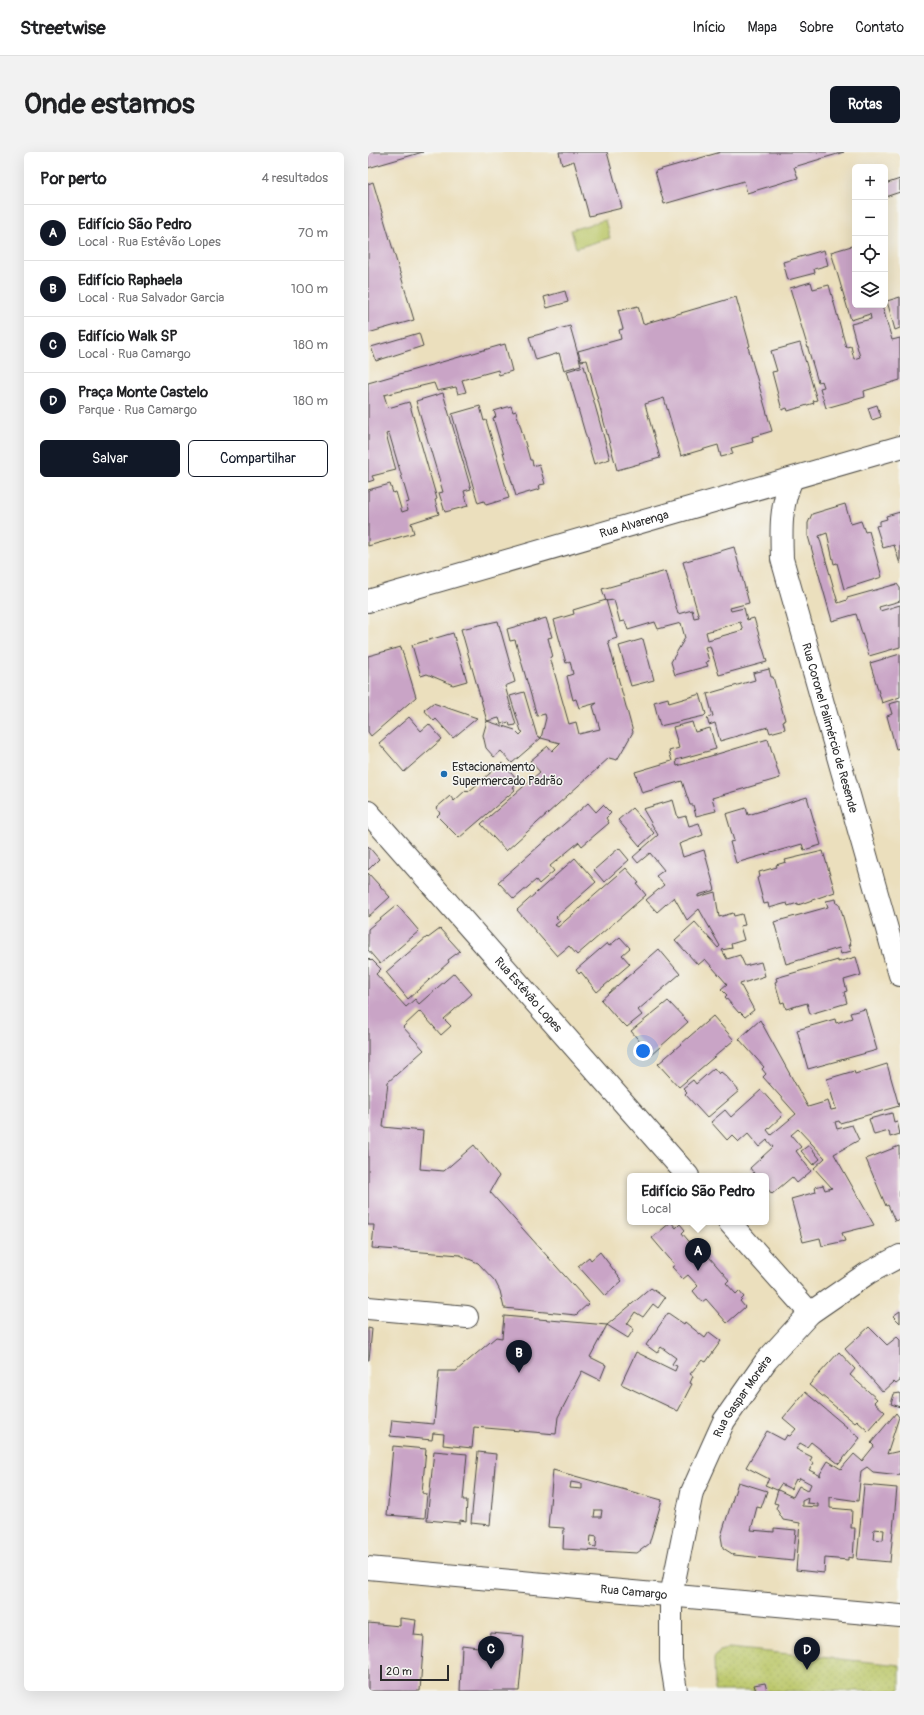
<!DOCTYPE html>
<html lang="pt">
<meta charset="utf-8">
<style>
body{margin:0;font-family:Pangolin,sans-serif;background:#f2f2f2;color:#202124}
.controls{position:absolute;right:12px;top:12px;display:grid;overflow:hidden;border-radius:6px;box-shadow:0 4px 16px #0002}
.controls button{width:36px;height:36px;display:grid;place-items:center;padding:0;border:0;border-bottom:1px solid #e0e0e0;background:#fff;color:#202124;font:20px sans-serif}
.scale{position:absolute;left:12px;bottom:10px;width:69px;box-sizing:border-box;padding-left:4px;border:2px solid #2b2b2b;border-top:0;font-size:11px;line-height:14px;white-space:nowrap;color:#2b2b2b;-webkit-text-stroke:3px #f6f6f2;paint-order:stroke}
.you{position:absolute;left:275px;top:899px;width:14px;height:14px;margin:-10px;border:3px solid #fff;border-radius:50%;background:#1a73e8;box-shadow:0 0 0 6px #1a73e833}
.badge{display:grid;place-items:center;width:26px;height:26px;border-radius:50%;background:#111827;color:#fff;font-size:13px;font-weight:700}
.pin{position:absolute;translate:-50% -33px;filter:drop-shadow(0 1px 2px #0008)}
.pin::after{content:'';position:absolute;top:21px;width:14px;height:12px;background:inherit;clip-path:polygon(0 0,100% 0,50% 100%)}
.popup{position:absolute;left:259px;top:1021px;width:142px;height:52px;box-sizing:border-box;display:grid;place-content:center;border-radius:6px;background:#fff;filter:drop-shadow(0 1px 3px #0005);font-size:13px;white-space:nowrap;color:#757577}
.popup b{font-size:15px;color:#202124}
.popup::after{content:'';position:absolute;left:50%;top:100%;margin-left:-8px;border:8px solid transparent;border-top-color:#fff}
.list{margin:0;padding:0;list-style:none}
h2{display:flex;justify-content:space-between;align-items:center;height:52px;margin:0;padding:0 16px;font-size:17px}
h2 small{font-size:13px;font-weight:400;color:#757577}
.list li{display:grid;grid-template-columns:26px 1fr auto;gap:12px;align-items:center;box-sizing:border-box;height:56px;padding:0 16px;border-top:1px solid #e0e0e0}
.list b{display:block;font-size:15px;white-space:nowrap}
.list p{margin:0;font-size:13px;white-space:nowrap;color:#757577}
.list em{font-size:13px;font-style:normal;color:#757577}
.actions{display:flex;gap:8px;padding:12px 16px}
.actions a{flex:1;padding:9px 0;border:1px solid #111827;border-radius:6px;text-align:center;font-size:14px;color:#111827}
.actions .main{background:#111827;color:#fff}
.icon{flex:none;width:22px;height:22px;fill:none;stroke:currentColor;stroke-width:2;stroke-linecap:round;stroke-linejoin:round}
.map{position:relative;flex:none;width:532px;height:1539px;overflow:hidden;border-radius:6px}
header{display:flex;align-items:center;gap:24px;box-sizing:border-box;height:56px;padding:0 20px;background:#fff;border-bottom:1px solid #e0e0e0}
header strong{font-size:19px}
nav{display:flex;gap:22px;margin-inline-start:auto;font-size:14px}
.intro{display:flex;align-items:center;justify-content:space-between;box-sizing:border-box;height:96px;padding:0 24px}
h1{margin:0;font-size:28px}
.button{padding:10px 18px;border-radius:6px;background:#111827;color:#fff;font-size:14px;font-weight:700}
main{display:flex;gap:24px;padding:0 24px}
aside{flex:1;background:#fff;border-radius:6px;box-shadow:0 4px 16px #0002}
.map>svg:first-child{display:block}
.park{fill:url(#park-dots);stroke:#73794a}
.garden{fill:#bbc769;stroke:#73794a}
.building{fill:#c9a4c6;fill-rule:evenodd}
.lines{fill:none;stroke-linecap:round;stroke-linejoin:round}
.street-casing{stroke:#484641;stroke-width:24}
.secondary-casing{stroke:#484641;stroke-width:24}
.street{stroke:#fff;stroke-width:22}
.secondary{stroke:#fff;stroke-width:22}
.poi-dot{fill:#1f6fb2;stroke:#f6f6f2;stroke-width:1.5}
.labels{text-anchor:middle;stroke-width:3;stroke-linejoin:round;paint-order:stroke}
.street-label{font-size:12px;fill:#2b2b2b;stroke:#f6f6f2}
.poi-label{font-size:12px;fill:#2b2b2b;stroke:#f6f6f2;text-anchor:start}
</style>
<header>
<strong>Streetwise</strong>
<nav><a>Início</a><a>Mapa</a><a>Sobre</a><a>Contato</a></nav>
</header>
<div class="intro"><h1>Onde estamos</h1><a class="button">Rotas</a></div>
<main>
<aside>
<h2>Por perto<small>4 resultados</small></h2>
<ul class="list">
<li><span class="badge">A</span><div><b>Edifício São Pedro</b><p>Local · Rua Estêvão Lopes</p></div><em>70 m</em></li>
<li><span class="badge">B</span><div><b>Edifício Raphaela</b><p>Local · Rua Salvador Garcia</p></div><em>100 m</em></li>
<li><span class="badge">C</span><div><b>Edifício Walk SP</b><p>Local · Rua Camargo</p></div><em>180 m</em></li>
<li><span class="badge">D</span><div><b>Praça Monte Castelo</b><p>Parque · Rua Camargo</p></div><em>180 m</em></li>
</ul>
<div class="actions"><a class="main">Salvar</a><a>Compartilhar</a></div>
</aside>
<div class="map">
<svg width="532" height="1539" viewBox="0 0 532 1539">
<defs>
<pattern id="park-dots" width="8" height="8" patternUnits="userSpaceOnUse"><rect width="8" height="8" fill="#bbc769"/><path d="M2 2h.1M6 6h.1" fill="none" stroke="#a1ab5b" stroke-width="1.8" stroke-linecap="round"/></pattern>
</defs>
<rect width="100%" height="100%" fill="#f6f6f2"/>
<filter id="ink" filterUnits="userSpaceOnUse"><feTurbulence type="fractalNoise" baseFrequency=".025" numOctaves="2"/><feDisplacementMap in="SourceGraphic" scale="8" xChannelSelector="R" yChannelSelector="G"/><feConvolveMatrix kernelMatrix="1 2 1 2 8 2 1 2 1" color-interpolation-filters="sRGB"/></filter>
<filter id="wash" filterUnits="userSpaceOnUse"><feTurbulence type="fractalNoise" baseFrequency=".012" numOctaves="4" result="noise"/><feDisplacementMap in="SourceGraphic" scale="16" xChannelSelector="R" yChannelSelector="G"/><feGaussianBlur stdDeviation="0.9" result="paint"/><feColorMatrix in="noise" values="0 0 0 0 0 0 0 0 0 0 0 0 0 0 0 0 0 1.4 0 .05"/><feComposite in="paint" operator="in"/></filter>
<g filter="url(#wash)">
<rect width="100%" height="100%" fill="#ebdfbd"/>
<path class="park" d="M361,1496L532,1513V1539H347L346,1506L352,1499Z"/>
<path class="garden" d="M237,68L242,86L208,96L203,78Z"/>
<g id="blocks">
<path class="building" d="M0,0H55L0,16Z
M191,0H239L254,56L221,64L206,9L194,13Z
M353,0H476L426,15L430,26L379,41L376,29L296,52L287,19Z
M532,27V40L517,45V32Z
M5,30L46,168L0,181V32Z
M487,93V153H514L524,188L532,186V228L496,239L497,245L458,256L452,236L456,235L454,229L450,230L422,136L443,130L445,137L461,133L478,195L483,194L486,207L492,205L483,172L503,167L502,162L483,168L463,100Z
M456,98L460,113L446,117L447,121L420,128L415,110Z
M197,139L200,150L179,156L176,145Z
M368,145L382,194L380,195L404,279L384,285L385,290L363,296L365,302L353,305L350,293L313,304L296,246L277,252L292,306L249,318L219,208L213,209L210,199L253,187L251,178L255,177L250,159L270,154L275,172Z
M532,145V176L527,178L519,149Z
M202,174L213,213L196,218L191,201L168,208L161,185Z
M51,181L55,194L8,209L3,195Z
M432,191L449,248L445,249L446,251L420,259L419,256L414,258L404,220L409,219L403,199Z
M137,192L144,219L131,223L130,218L94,228L98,240L90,242L88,235L69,239L66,231L16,243L20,256L41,250L69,347L67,348L71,362L43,371L46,381L0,394V338L22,332L25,341L28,340L34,360L40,358L38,351L41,350L21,281L18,282L28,318L4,324L6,328L0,330V231Z
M216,214L242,307L226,312L199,219Z
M75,241L103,337L96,339L100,354L77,360L71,341L75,340L48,249Z
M509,253L513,265L504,268L500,256Z
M112,254L116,269L118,268L141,346L118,353L116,349L110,351L84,262Z
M143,254L145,260L148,259L162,308H164L165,314L171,312L177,332L171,333L172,337L148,344L125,266L128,265L126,259Z
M477,352L483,372L493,369L497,380L501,379L514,425L476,437L469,411L466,412L459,381L451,384L470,451L479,448V446L529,432L532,436V449L511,455L512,459L532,453V495L501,504L488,462L464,469L440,384V371L444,362Z
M532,360V412L526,393L515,396L508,374L512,373V369L519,367L518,364Z
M366,395L381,451L362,456L363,459L376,456L379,468L386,466L399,510L351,523L342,494L337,495L341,509L338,510L340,514L307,523L303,510L317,486L313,471L290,477L287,470L260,478L257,469L252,470L246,448L238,449L234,437L298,419L310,462L324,458L326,466L331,465L315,410ZM372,470L375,478L340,488L338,480Z
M238,448L249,486L240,489L265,580L249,608L241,606L138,699L113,672L172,620L162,609L180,594L184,599L192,591L173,586L178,566L177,562L169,564L147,488L142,489L139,477L178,466L184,485L180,486L185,505H182L201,572L208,570L211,582L232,577L225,554L229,551L211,556L208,547L205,548L199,524L205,522L202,509L198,511L186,468L206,462L205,458Z
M130,469L147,530L137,534L148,573L142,574L141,570L133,572L131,566L119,569L93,477Z
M85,481L99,529L85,533L59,522L53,524L44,493Z
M275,487L286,528L263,534L251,494Z
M33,495L48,545L3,584L0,580V504Z
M532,502V545L514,551L502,511Z
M401,517L403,525H405L417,568L415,569L417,577L402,581L400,575L352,589L347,571L341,573L339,566L345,564L339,542L387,528L385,521Z
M156,540L169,584L173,586L144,611L133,599L126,605L118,596L115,583L119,569L147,578L152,583L155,580L153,579L142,544Z
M332,542L338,562L336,564L292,574L286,550L300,546L301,551Z
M532,549V596L528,597L519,564L524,562L521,552Z
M65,551L109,566L85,586L68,567L66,569L56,558Z
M41,565L53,579L61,572L74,587L36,620L11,591Z
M324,570L327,580L342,576L348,597L308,608L309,614L400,587L412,626L344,646L348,659L328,664L325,653H322L314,629L274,641L267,620L304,609L301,599L311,596L305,575Z
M134,611L151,630L145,635L147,638L91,686L69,664L72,661L68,656L82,644L86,649L98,638L100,640Z
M439,645L453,693L436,698L434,692L368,711L362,690L366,689L358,662L378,656L380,663Z
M305,648L310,666L318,664L321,674L331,671L335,683L311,692L315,705L336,698L347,738L330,743V745L347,740L351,765L365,761L366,764L374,762L377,773L372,774L376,788L363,792L364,796L354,798L359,807L372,803L377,814L393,810L397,824L372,832L386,858L377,865L372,860L371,861L357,845L359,843L353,837L359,832L337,807L330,813L307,788L327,770L350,796L352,794L331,757L319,768L306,745L289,760L278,748L296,733L288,724L296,718L282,701L270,711L265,705L290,683L275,657Z
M220,651L228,660L235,653L243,661L238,666L241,671L214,694L211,690L182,714L186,719L171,732L168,728L146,747L130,730Z
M264,656L286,681L272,694L250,668Z
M0,694L11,707L0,718Z
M251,696L261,708L236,730L226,718Z
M455,699L467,740L430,753V751L420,754L419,751L401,756L400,751L396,752L389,726L392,725L391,720L409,715L408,713L418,710L417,708Z
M207,706L228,730L188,765L192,769L187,773L190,775L258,716L271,731L269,732L278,743L209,803L201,794L189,804L149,758Z
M0,721L22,745L0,765Z
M468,747L469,752L471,751L483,793H481L483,799L473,802L471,796L418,812L406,770L460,755L458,749Z
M29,753L51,779L12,812L0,798V777Z
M72,777L92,799L80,808L81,810L40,847L18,820L59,785L60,786Z
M252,785L262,796L254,803L262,812L229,840L213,820L211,822L208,818L239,791L241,794Z
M291,797L312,822L270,858L274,863L259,875L255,871L254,872L233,848Z
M488,805L493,823L476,828L479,839L476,840L479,851L442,862L439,851L418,857L416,850L413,851L407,830L409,829L408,826L470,808V810Z
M0,806L3,809L4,808L13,817L8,822L38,855L47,847L51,852L86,821L104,842L76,867L83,874L73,883L52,859L35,875L56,898L20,930L15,975L55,979L52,1017L76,1019L106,993L131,1024L122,1040L221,1151L208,1163L136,1156L132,1139L127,1129L110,1111L92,1103L4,1096L6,1073H0Z
M300,849L320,870L283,903L263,879Z
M497,857L509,898L440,917L429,878L467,867L468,871L484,866L482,861Z
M345,864L366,888L311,935L290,912Z
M392,868L440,955L460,949L463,958L468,957L459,927L486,919L487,922L519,912L531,954L472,971L471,969L467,970L469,977L484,973L491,988L466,1002L506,1073L474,1081L477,1089L454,1094L452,1086L435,1090L423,1047L448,1040L447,1035L455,1033L457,1038L464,1036L446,1016L457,1006L430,977L423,983L433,995L428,999L443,1019L429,1031L424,1025L404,1042L398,1035V1024H388L382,1016L405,995L399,988L391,995L380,982L371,990L364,983L359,988L343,970L357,958L363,965L393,938L415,963L399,978L403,983L428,962L395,925L398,922L394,917L396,915L371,887Z
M346,916L351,922L353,920L358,924L371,939L339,966L317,942L319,940L315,936L325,928L328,932Z
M524,961L526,970L529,969L532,982L522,985L521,979L506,983L501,967Z
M441,993L452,1007L445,1013L433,999Z
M531,994L532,1067L527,1069L520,1053L518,1054L498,1007Z
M303,1070L308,1076L312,1072L317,1078L314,1081L325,1094L329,1091L361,1128L358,1131L368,1142L371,1139L376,1145L372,1149L377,1155L359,1171L338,1147L334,1150L325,1139L330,1134L320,1123L315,1127L304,1115L307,1113L284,1086Z
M232,1100L254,1129L237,1144L210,1114L221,1105L223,1108Z
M283,1136L297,1146L290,1156L285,1152L275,1165L267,1160L259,1172L266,1177L260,1186L239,1173Z
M532,1159V1171L525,1164Z
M300,1161L316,1172L317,1170L337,1186L341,1180L353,1189L338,1210L334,1208L322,1222L325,1224L322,1231L324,1232L310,1259L253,1232L268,1200L307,1219L309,1214L304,1212L308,1206L293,1195L289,1201L278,1193Z
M136,1164L239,1173L222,1205L238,1213L232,1228L214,1219L190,1265L188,1282L106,1275L104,1296L75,1293L76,1282L65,1281L64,1288L22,1284L24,1268L66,1272L71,1219H88L128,1185L134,1186Z
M501,1175L519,1193L529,1185L532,1188V1229L528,1232L526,1230L515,1240L477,1197Z
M0,1176L4,1177L1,1208H0Z
M471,1200L487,1217L482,1223L509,1247L506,1250L517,1260L500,1279L489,1269L487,1271L441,1233Z
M437,1240L492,1286L471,1312L443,1290L439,1295L432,1291L428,1297L444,1305L442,1309L446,1311L441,1318L453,1324L452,1322L460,1309L473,1317L486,1302L494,1309L506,1294L503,1291L528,1261L531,1265L519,1302L532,1299V1323L505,1320L499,1315L493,1319L490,1349L462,1345V1356L484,1358L483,1376H487L485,1406L480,1405V1408L457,1406L456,1421L428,1418L432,1371L415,1368L408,1356L410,1352L406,1351L410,1338L425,1345L431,1334L440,1339L443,1332L432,1326L430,1329L428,1327L423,1337L413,1332L409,1338L397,1333L401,1327L378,1315L399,1279L416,1288L419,1283L422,1284L428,1277L415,1266ZM440,1346L439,1351L450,1352V1355L434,1354V1349Z
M532,1241V1255L523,1252L526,1242Z
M25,1294L58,1297L54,1341L59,1342L57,1366L19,1363Z
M66,1299L99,1302L95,1348H99L98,1369L92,1368V1371L59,1368Z
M110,1300L128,1302L122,1373L103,1371Z
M185,1318L294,1348L281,1392L269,1401L195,1397L196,1376L180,1375ZM203,1330L214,1332V1337L202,1336ZM227,1358H234L233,1365H226ZM223,1383L229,1384L228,1395L222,1394Z
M370,1330L399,1339L393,1356L389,1355L383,1378L406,1380V1376L428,1378L425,1409L366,1403L355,1396L353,1384Z
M496,1333L529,1336L522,1410L489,1407ZM506,1377L516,1378L515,1388L505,1387Z
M32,1466L48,1468L46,1483L56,1484L52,1539H0V1471L32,1474Z
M123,1481L156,1484L151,1539H92L94,1493L110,1495L111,1488L122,1489Z
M397,1531L399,1539H388L386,1533Z"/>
</g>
</g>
<g filter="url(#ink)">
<use href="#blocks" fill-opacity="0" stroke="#484641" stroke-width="1"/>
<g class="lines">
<defs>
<g id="street">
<path id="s1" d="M424,327C412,353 413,379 414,407L532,823"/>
<path id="s2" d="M0,660L320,1024"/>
<path d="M361,1070L442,1161"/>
<path d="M0,1156L99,1165"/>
<path id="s3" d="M308,1539L303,1508V1444L324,1340L356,1269L398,1209L442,1161L500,1121L532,1104"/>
</g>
<g id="secondary">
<path id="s4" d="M0,449L532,295"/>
<path id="s5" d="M0,1416L532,1464"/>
</g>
</defs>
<use href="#street" class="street-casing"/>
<use href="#secondary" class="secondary-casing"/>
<use href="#street" class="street"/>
<use href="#secondary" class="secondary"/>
</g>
</g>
<circle class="poi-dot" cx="76" cy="622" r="4"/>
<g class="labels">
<g class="street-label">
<text dy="4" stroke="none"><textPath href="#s4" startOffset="277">Rua Alvarenga</textPath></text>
<text dy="4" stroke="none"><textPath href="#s1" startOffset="257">Rua Coronel Palimércio de Resende</textPath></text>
<text dy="4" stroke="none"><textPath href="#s2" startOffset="243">Rua Estêvão Lopes</textPath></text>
<text dy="4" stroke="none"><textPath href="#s3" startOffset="310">Rua Gaspar Moreira</textPath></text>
<text dy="4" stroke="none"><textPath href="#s5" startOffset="267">Rua Camargo</textPath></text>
</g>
<g class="poi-label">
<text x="84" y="619">Estacionamento<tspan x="84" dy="14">Supermercado Padrão</tspan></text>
</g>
</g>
</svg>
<div class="controls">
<button>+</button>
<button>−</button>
<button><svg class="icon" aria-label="locate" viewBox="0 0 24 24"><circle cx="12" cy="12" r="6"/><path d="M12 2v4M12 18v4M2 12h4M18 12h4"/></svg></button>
<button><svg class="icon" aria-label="layers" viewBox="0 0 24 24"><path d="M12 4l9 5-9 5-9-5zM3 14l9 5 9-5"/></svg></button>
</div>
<div class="scale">20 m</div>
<div class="you"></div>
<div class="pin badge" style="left:330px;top:1119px">A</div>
<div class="popup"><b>Edifício São Pedro</b>Local</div>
<div class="pin badge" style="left:151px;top:1221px">B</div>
<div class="pin badge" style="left:123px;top:1517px">C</div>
<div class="pin badge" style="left:439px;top:1518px">D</div>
</div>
</main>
